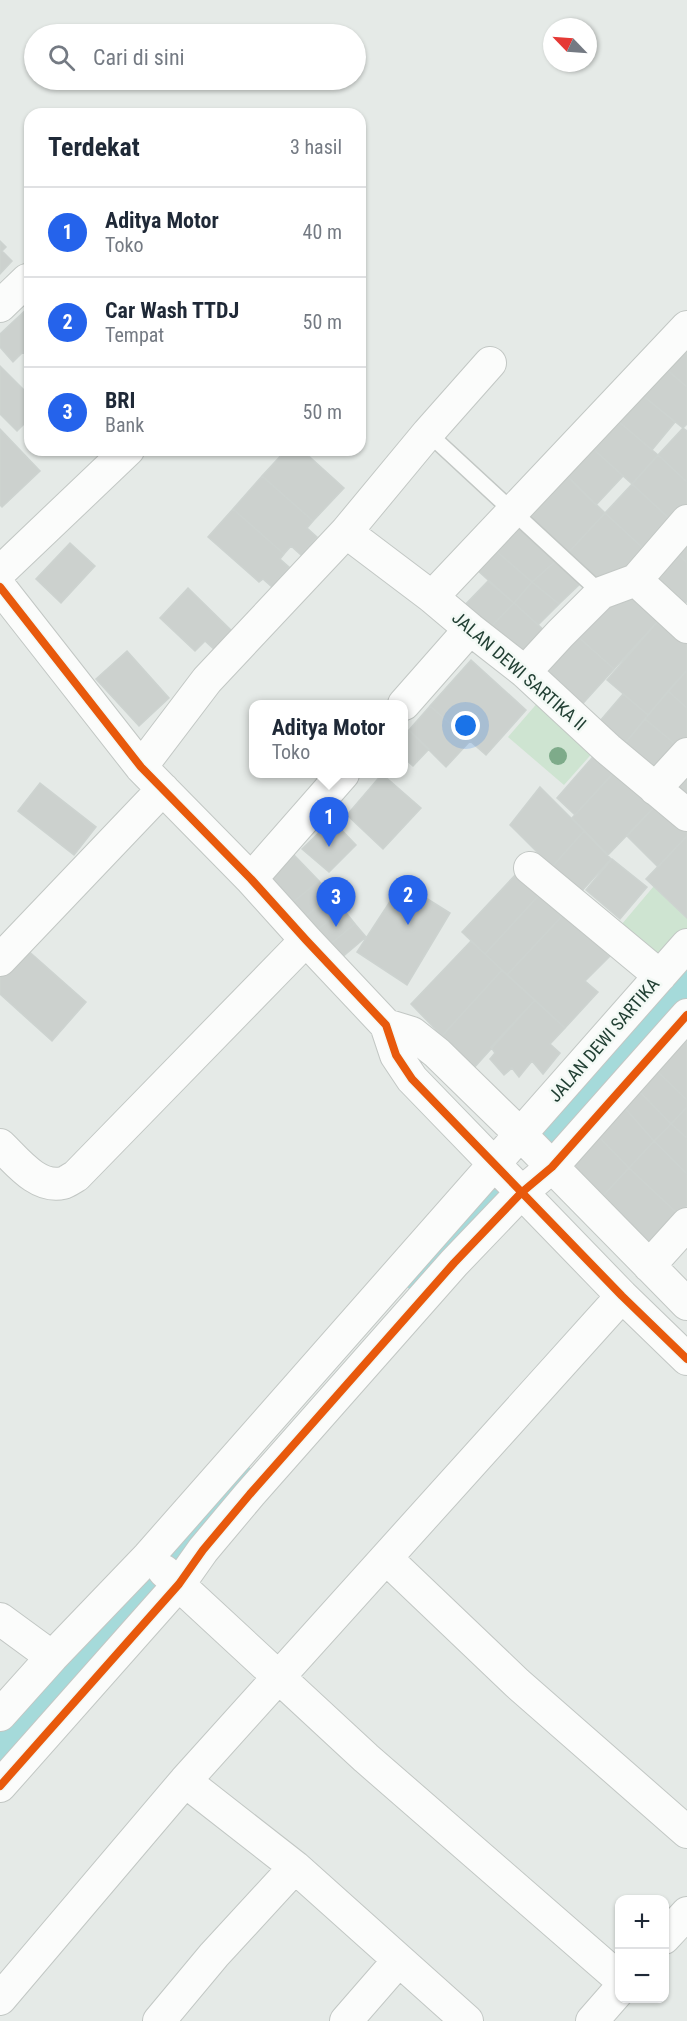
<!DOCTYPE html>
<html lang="id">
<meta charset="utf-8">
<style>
body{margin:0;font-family:"Roboto Condensed",sans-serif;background:#f6f6f7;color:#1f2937}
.controls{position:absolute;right:18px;bottom:18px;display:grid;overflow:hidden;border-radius:12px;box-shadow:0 2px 4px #0004}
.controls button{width:54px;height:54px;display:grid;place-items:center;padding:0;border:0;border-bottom:2px solid #e0e1e3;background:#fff;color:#1f2937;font:30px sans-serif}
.compass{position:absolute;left:543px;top:18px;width:54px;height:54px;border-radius:50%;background:#fff;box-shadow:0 2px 4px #0004;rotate:295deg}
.you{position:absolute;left:466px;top:726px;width:21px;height:21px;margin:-15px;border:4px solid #fff;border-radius:50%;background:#1a73e8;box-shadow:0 0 0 9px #1a73e833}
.badge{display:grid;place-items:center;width:39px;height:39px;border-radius:50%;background:#2563eb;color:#fff;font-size:20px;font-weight:700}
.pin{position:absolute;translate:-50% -50px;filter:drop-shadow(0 2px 3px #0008)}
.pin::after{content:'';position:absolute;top:32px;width:21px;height:18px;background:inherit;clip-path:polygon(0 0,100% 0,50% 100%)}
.popup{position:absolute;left:249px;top:700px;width:159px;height:78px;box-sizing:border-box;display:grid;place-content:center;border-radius:12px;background:#fff;filter:drop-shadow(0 2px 4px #0005);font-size:20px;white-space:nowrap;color:#747a83}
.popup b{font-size:22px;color:#1f2937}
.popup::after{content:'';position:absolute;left:50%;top:100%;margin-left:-12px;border:12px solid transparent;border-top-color:#fff}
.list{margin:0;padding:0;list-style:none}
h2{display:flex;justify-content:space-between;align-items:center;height:78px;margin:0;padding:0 24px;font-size:26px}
h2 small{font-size:20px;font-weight:400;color:#747a83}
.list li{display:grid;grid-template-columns:39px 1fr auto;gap:18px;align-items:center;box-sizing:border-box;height:90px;padding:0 24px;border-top:2px solid #e0e1e3}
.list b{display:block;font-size:22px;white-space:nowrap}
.list p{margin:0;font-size:20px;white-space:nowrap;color:#747a83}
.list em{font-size:20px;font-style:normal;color:#747a83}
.icon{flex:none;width:33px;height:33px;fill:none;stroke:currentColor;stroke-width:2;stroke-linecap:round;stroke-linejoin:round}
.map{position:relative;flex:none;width:687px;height:2021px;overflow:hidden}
.search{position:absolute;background:#fff;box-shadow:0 2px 4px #0004;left:24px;top:24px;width:342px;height:66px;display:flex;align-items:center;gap:15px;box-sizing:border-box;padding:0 21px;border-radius:33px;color:#747a83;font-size:22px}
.panel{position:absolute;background:#fff;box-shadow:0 2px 4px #0004;left:24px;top:108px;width:342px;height:348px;border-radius:18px}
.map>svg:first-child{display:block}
.green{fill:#cee4d1}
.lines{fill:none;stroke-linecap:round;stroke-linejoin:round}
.river{stroke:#a5dada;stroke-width:54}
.building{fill:#ccd1ce;stroke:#cdd3d0;stroke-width:1.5}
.service-casing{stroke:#c2c7c4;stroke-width:18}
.minor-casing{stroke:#c2c7c4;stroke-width:34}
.service{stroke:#fbfcfb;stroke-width:15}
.minor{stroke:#fbfcfb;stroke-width:32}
.cycleway-casing{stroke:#f3f9f5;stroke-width:11}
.cycleway{stroke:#e8590c;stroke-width:8}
.tree{fill:#7eab8a}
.labels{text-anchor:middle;stroke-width:5;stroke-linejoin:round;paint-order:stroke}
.street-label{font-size:18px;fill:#213f33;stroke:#f3f9f5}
</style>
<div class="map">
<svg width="687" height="2021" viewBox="0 0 687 2021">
<rect width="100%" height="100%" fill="#e5eae7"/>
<path class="green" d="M540,700L596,749L564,785L508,737Z
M654,886L687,918V929L656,963L616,931Z"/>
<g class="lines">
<path class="river" d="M548,1140L687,978
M429,1271L499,1192
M0,1756L150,1590L235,1490"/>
</g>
<path class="building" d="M0,241L6,247L2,251L12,261L0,274Z
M30,306V359L23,352L13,362L0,347V334Z
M687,346V387L666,369Z
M0,366L30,396V418L17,431L0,414Z
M666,369L687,387V424L683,428L642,395Z
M642,395L675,422L652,450L618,421Z
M618,421L658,455L632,484L591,447Z
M683,428L687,431V482L658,455Z
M0,429L40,471L2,507L0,505Z
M591,447L623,476L596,505L565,474Z
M286,450H302L344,488L313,521L262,476Z
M658,455L687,482V504L672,521L632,484Z
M565,474L605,513L567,554L525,515Z
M262,476L313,521L307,528L317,537L301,555L291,546L284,554L233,509Z
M632,484L672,521L645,550L605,513Z
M233,509L284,554L280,559L289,567L272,587L263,579L259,582L208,537Z
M605,513L645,550L608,583L601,585L567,554Z
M518,525L557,560L532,582L495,550Z
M687,537V563L675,551Z
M70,543L95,566L61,603L36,579Z
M495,550L532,582L514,603L477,570Z
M675,551L687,563V601L677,613L645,583Z
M557,560L581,583L559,604L532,582Z
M488,581L514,603L485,633L460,610Z
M532,582L559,604L538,625L514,603Z
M188,588L234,633L217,652L205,641L195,651L160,618Z
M620,588L659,620L614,669L575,634Z
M514,603L546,632L519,660L485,633Z
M659,620L687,644V670L648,715L607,680Z
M575,634L614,669L577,710L538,674Z
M127,651L169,698L139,726L96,679Z
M471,660L526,710L486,755L430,706Z
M687,670V708L668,691Z
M668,691L687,708V743L681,749L645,719Z
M623,694L648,715L618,752L594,728Z
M430,706L470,741L446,767L409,730Z
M645,719L681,749L653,780L618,752Z
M409,730L429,749L413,766L404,758V736Z
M598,751L618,768L575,815L557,798Z
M687,767V805L667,787Z
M618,768L658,803L608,855L572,818Z
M382,774L421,808L383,849L347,815Z
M40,783L96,827L74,855L18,811Z
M540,787L584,831L552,867L510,825Z
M658,803L687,828V836L658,867L627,836Z
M332,820L356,845L329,872L302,849Z
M584,831L611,859L580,893L552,867Z
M687,836V918L646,879Z
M294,855L319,881L293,902L271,878Z
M612,859L647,887L620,919L586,890Z
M518,872L541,893L485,954L462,932Z
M319,881L331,895L305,917L293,902Z
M402,883L450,913L407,985L357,952Z
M541,893L564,914L507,975L485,954Z
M331,895L343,909L317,930L305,917Z
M343,909L355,924L329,945L317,930Z
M564,914L610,956L585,981L598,992L565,1028L507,975Z
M355,924L366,937L340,959L329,945Z
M471,941L502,970L442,1036L411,1004Z
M25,948L86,1002L52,1041L0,994V976Z
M502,970L535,1000L473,1069L442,1036Z
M535,1000L565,1028L550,1044L560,1053L543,1074L532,1061L519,1077L512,1068L504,1075L490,1059L495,1053L491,1047Z
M685,1038L687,1041V1100L658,1072Z
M658,1072L687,1100V1107L671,1124L639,1091Z
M639,1091L671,1124L654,1141L624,1107Z
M624,1107L654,1141L629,1168L598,1136Z
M687,1107V1138L671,1124Z
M671,1124L687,1138V1174L654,1141Z
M598,1136L629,1168L600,1199L569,1167Z
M654,1141L687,1174V1205L679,1215L629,1168Z
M629,1168L679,1215L650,1247L600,1199Z"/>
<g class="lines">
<defs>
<path id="service" d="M428,433L601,593"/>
<path id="minor" d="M0,306L27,280
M346,532L432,597L470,629L525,672L608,749L687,815
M0,572L128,450
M636,580L687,627
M0,587L141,767L251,879L306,940L386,1025L396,1055L412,1079L622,1296L687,1359
M432,597L687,327
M525,672L560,634L601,593L636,580L687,521
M404,704L470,629
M141,767L207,680L346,532L428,433L490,363
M655,789L687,754
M530,868L660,976
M251,879L343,774
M0,960L163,789
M386,1025L412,1033L437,1053L521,1135L687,1304
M0,1145C16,1160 37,1189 63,1183C67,1182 72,1178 76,1176L306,940
M649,1266L687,1224
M387,1559L517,1683L687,1832
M164,1571L366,1758L620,1979
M0,1619L52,1657
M0,1715L52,1657L148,1557L687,945
M185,1781L295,1867L467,2021
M0,1786L179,1584L203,1550L250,1494L454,1263L521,1193L552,1167L687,1015
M664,1938L687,1913
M0,1999L185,1781L622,1296
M159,2021L214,1955L295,1867
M346,2021L399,1960
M592,2021L620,1989"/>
</defs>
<use href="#service" class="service-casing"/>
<use href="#minor" class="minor-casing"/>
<use href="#service" class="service"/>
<use href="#minor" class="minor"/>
<defs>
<path id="cycleway" d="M0,587L141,767L251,879L306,940L386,1025L396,1055L412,1079L622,1296L687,1359
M0,1786L179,1584L203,1550L250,1494L454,1263L521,1193L552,1167L687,1015"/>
</defs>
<use href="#cycleway" class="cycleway-casing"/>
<use href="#cycleway" class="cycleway"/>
</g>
<circle class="tree" cx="558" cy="756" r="9"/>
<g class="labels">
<g class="street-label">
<text transform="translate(519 671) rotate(41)" y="6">JALAN DEWI SARTIKA II</text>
<text transform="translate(604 1040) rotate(-49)" y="6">JALAN DEWI SARTIKA</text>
</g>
</g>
</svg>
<div class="controls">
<button>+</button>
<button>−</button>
</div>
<svg class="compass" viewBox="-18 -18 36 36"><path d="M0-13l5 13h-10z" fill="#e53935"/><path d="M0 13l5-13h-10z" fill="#747a83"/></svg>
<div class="you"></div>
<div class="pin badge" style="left:329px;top:847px">1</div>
<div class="popup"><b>Aditya Motor</b>Toko</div>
<div class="pin badge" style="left:408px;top:925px">2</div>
<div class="pin badge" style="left:336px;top:927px">3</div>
<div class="search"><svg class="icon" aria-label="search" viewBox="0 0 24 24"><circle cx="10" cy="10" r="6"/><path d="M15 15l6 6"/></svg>Cari di sini</div>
<section class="panel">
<h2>Terdekat<small>3 hasil</small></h2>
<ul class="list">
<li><span class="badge">1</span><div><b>Aditya Motor</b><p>Toko</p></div><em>40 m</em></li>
<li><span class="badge">2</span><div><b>Car Wash TTDJ</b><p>Tempat</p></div><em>50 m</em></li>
<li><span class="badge">3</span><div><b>BRI</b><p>Bank</p></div><em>50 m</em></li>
</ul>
</section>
</div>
